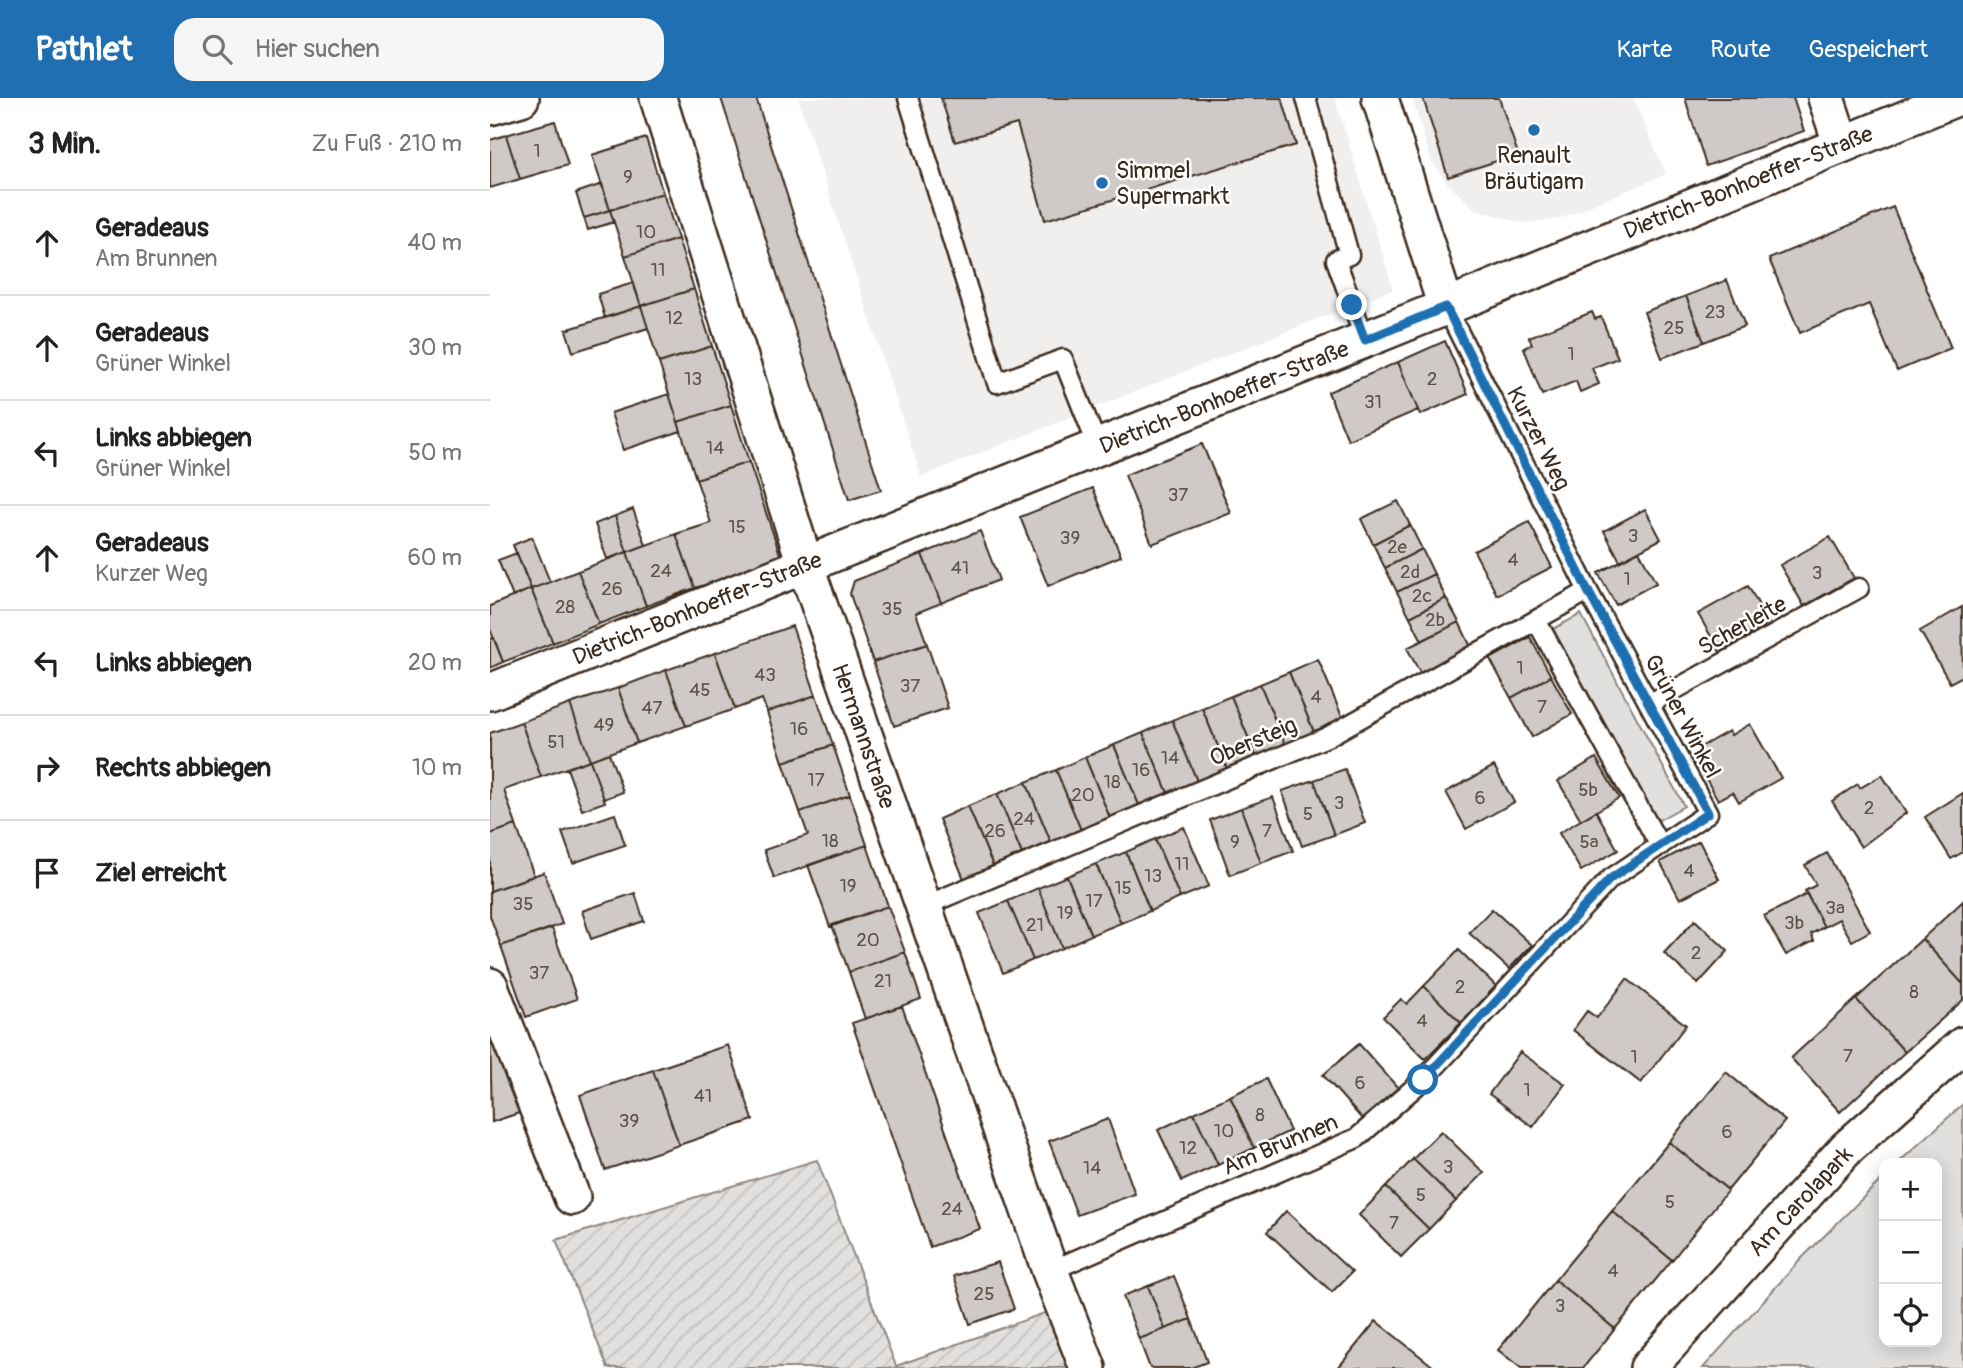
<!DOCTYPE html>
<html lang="de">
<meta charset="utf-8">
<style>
body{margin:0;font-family:Pangolin,sans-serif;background:#f6f6f6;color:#222}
.controls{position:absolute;right:21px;bottom:21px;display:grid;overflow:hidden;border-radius:14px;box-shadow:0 4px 18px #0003}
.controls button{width:63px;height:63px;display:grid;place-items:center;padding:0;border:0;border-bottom:2px solid #e0e0e0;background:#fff;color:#222;font:35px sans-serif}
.stop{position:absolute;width:21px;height:21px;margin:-16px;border:5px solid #1f6fb2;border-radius:50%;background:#fff}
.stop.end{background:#1f6fb2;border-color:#fff;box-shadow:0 2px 7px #0008}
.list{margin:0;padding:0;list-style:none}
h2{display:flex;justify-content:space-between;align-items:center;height:91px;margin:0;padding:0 28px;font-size:30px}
h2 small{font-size:23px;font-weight:400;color:#767676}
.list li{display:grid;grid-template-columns:46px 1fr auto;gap:21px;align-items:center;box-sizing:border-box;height:105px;padding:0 28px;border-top:2px solid #e0e0e0}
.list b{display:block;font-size:26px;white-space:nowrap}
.list p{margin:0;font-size:23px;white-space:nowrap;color:#767676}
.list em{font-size:23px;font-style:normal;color:#767676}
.icon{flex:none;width:38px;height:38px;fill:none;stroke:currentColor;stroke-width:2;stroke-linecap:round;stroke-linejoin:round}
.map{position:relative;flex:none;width:1473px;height:1270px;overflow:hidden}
header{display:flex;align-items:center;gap:42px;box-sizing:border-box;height:98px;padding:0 35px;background:#1f6fb2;color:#fff}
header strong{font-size:33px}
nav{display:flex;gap:38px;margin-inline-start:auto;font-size:24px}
.search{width:490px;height:63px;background:#f6f6f6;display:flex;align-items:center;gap:18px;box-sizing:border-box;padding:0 24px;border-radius:21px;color:#767676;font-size:26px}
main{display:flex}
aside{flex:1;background:#fff}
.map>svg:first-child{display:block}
.built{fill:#f1efee}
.green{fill:#e2e0de;stroke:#8e857e;stroke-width:2}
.garden{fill:url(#garden-furrows);stroke:#8e857e;stroke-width:2}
.building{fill:#cfcac7;stroke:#3b2a1e;stroke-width:2}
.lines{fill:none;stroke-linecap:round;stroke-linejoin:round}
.service-casing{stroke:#3b2a1e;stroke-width:23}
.minor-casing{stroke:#3b2a1e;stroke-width:40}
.service{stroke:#fff;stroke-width:18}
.minor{stroke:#fff;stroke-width:35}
.route{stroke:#1f6fb2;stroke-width:9}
.poi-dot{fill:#1f6fb2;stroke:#fff;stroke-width:2.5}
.labels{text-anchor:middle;stroke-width:5;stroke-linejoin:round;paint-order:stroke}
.number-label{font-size:19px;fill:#605248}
.poi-label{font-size:23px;fill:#3b2a1e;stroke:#fff}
.street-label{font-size:23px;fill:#3b2a1e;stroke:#fff}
</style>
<header>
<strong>Pathlet</strong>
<div class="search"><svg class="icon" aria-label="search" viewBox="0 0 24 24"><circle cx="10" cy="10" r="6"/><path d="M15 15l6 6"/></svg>Hier suchen</div>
<nav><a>Karte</a><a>Route</a><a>Gespeichert</a></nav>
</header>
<main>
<aside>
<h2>3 Min.<small>Zu Fuß · 210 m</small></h2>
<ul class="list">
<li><svg class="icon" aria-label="ahead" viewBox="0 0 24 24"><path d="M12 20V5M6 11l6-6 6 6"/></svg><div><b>Geradeaus</b><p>Am Brunnen</p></div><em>40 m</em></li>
<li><svg class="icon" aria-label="ahead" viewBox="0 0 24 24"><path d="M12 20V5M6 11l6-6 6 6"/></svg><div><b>Geradeaus</b><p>Grüner Winkel</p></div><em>30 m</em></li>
<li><svg class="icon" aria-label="left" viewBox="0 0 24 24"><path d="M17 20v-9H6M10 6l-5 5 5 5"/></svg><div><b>Links abbiegen</b><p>Grüner Winkel</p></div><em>50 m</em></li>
<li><svg class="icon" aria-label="ahead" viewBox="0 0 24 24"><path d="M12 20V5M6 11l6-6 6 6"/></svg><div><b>Geradeaus</b><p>Kurzer Weg</p></div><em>60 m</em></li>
<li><svg class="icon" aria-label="left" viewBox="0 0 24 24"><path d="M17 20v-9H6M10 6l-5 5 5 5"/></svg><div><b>Links abbiegen</b></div><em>20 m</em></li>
<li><svg class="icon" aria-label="right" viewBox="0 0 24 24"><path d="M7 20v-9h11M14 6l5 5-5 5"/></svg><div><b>Rechts abbiegen</b></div><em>10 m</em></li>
<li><svg class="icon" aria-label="arrive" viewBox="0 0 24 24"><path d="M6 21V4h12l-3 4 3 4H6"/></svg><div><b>Ziel erreicht</b></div></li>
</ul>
</aside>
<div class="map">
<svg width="1473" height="1270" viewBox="0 0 1473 1270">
<defs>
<pattern id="garden-furrows" width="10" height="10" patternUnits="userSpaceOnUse" patternTransform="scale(1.75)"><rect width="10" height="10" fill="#e2e0de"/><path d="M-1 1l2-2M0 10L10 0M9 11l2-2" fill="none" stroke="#c3c0be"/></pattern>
</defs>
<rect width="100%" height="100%" fill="#fff"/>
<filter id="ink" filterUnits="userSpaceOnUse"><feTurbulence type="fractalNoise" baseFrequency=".0143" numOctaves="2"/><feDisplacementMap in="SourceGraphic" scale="14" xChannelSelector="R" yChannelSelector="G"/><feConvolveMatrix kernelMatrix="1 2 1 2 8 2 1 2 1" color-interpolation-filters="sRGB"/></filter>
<g filter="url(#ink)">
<path class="built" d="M308,0H845L903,191L431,379Z
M922,0H1143L1176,76L1069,121L1033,125L986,112L957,85L941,63Z"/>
<path class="green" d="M1091,516L1194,708L1167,723L1063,531Z
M1473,1006V1270H1213L1312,1160L1394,1079V1244H1447V1065H1408Z"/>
<path class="garden" d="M327,1062L406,1268L574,1208L598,1270H118L66,1142Z"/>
<path class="building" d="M231,0H266L391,392L359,402Z
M451,0H792L806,47L555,122L527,26L465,44Z
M933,0H1009L1028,56L958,79Z
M1195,0H1303L1314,33L1216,68Z
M65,23L78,67L30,81L16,37Z
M16,37L30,81L0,90V42Z
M156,40L173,95L120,112L102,57Z
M112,86L120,112L94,120L86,95Z
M173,95L188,141L135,158L120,112Z
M1403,109L1461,250L1407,273L1379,206L1310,235L1279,161Z
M120,112L124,124L98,132L94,120Z
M188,141L204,191L151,208L135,158Z
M1237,182L1255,228L1214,244L1196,198Z
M143,185L151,208L115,220L108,196Z
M204,191L222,248L169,265L151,208Z
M1196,198L1214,244L1172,260L1154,214Z
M151,208L158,230L83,254L76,232Z
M1102,214L1105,221L1111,219L1128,260L1102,270L1109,286L1090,294L1086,283L1052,297L1034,250L1042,246L1039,239Z
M955,243L978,296L930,317L908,264Z
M222,248L241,307L188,324L169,265Z
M908,264L928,312L858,342L838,294Z
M179,296L191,333L133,352L121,315Z
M241,307L259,364L206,381L188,324Z
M712,346L741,415L662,446L635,377Z
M259,364L292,462L205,490L186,436L221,425L206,381Z
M603,390L631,458L558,488L530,419Z
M908,403L920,427L883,446L871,421Z
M143,411L156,447L137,454L125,418Z
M1155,411L1171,441L1130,463L1114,433Z
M125,418L137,454L117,461L105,426Z
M1039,424L1062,469L1007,497L984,453Z
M920,427L932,451L895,470L883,446Z
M490,433L509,482L451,505L432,456Z
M186,436L205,490L156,508L137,454Z
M42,439L60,484L41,491L23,447Z
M1340,439L1364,480L1314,508L1290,467Z
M932,451L944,476L907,494L895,470Z
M1149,453L1166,485L1126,507L1108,475Z
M137,454L156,508L109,526L88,473Z
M27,455L41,491L23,499L8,462Z
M432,456L451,505L426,515L437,546L383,564L360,496L364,483Z
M88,473L109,526L63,545L41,491Z
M944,476L956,500L920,519L907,494Z
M1258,488L1279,525L1230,554L1208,516Z
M41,491L63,545L13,564L0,531V508Z
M956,500L969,524L932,543L920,519Z
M1472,509L1473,578L1460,585L1430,533Z
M969,524L981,549L930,575L917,550Z
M302,528L326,597L277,614L272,601L245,611L225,555Z
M1040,539L1061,578L1021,600L1000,561Z
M4,540L13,564L0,570V541Z
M437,546L458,610L404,628L383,564Z
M225,555L245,611L196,628L176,572Z
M828,561L853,621L824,634L799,574Z
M176,572L196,628L147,645L128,590Z
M799,574L824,634L795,646L770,586Z
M1061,578L1082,616L1042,639L1021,600Z
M770,586L795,646L766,658L741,598Z
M128,590L147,645L100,662L80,606Z
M326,597L343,647L293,664L277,614Z
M741,598L766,658L737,670L712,610Z
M80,606L100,662L51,679L31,624Z
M712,610L737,670L707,683L682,622Z
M682,622L707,683L678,695L653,635Z
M31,624L51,679L14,692L26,727L0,736V635Z
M1260,626L1291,680L1249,704L1243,694L1228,702L1207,665L1213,661L1207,651L1239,633L1241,637Z
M653,635L678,695L649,707L624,647Z
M343,647L360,697L310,714L293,664Z
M624,647L649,707L620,720L595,659Z
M119,655L133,694L114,701L100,662Z
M595,659L620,720L591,732L566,672Z
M1106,660L1129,700L1091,722L1068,683Z
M100,662L115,704L92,712L77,670Z
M1004,668L1024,704L976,731L956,694Z
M855,671L875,725L844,737L824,682Z
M566,672L591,732L561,744L536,684Z
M1392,677L1416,715L1371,749L1342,703L1368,686L1370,690Z
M824,682L844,737L812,748L792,693Z
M536,684L561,744L532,756L507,696Z
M1473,695V754L1461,761L1435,719Z
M507,696L532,756L503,768L478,708Z
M360,697L377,747L284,780L274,752L318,737L310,714Z
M783,699L803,753L771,765L751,710Z
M478,708L503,768L474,781L449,721Z
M751,710L771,765L740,777L720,722Z
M1106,713L1128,752L1091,773L1069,735Z
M125,716L135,747L83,765L72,734Z
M26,727L44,778L0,793V736Z
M694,729L719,788L690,800L665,741Z
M665,741L690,800L660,813L636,754Z
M1209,743L1229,781L1190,801L1170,764Z
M377,747L398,808L340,829L318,767Z
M636,754L660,813L631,825L606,766Z
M1337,755L1380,833L1362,843L1349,821L1334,829L1315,793L1326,787L1315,767Z
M606,766L631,825L601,837L577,778Z
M54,774L72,826L11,848L0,818V793Z
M577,778L601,837L572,850L548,790Z
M548,790L572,850L543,862L518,803Z
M145,795L154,823L101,841L92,813Z
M1317,796L1334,829L1321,836L1324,843L1296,857L1274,818Z
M518,803L543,862L513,875L489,815Z
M1473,803V886L1432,841Z
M398,808L415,854L359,874L342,827Z
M1002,811L1042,847L1019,871L979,835Z
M1205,822L1238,853L1208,886L1174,855Z
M62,830L87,901L36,919L11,848Z
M1432,841L1473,886V902L1415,954L1366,901Z
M969,852L1006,888L971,925L934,888Z
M415,854L431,901L375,921L359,874Z
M1137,881L1196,927L1151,985L1083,932L1097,913L1107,920Z
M934,888L971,925L935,961L893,919L911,901L917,906Z
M1366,901L1415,954L1350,1014L1301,960Z
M412,908L490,1131L440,1149L362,925Z
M2,933L29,1015L2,1024L0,934Z
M869,946L908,990L872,1021L833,977Z
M238,947L263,1022L189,1047L163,972Z
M1030,954L1075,986L1043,1029L999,996Z
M163,972L189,1047L115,1072L90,997Z
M1236,974L1295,1023L1238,1092L1179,1044Z
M776,981L800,1033L764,1050L740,998Z
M740,998L764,1050L728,1067L704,1015Z
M704,1015L728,1067L692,1083L668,1032Z
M618,1021L645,1096L587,1117L559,1043Z
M951,1033L994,1075L966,1103L923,1061Z
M1179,1044L1238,1092L1182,1162L1122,1113Z
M923,1061L966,1103L939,1131L896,1089Z
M896,1089L939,1131L911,1159L869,1117Z
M796,1113L862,1174L842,1194L777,1134Z
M1122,1113L1182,1162L1125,1231L1065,1182Z
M508,1164L524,1211L480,1226L464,1178Z
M684,1178L701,1221L675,1231L658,1188Z
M1065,1182L1125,1231L1093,1270H1031L1008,1252Z
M658,1188L675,1231L649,1241L633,1198Z
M701,1221L717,1264L701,1270H660L649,1241Z
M886,1223L945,1270H848Z"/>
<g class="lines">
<defs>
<path id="service" d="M418,0L507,285L573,261L608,349
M816,0L859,157L846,162L875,242
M1046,522L1170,748
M1159,606L1369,490
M432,809L837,639L1098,493
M560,1173L867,1040L933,982L1120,781L1218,715L1098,493L956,209"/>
<path id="minor" d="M168,0L315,466L560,1173L598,1270
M890,0L956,209
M1336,0L1351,45
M0,9L31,0
M0,594L956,209L1466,0
M0,888L82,1099
M1158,1270L1357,1050L1473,947"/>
</defs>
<use href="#service" class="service-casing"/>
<use href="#minor" class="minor-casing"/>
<use href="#service" class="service"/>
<use href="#minor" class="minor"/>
</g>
</g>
<g class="lines" filter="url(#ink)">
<path class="route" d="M862,207L875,242L956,209L1098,493L1218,715L1120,781L933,982"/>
</g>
<g class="poi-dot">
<circle cx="1044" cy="32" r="7"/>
<circle cx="612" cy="85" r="7"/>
</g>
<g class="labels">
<g class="number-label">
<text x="47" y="59">1</text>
<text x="138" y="85">9</text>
<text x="156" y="140">10</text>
<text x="168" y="178">11</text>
<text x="1225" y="220">23</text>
<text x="184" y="226">12</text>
<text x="1184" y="236">25</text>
<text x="1081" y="262">1</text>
<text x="203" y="287">13</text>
<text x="942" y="287">2</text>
<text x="883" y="310">31</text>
<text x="225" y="356">14</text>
<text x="688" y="403">37</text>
<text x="247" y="435">15</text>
<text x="1143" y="444">3</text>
<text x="580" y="446">39</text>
<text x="907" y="455">2e</text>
<text x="1023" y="468">4</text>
<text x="470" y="476">41</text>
<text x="171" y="479">24</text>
<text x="920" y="480">2d</text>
<text x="1327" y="481">3</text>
<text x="1137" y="487">1</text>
<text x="122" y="497">26</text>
<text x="932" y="504">2c</text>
<text x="75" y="515">28</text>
<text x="402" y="517">35</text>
<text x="945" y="528">2b</text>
<text x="1030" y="576">1</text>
<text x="275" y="583">43</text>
<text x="420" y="594">37</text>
<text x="210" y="598">45</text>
<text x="826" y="605">4</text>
<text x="1052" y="615">7</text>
<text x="162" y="616">47</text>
<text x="114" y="633">49</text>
<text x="309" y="637">16</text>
<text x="66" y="650">51</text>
<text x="680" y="666">14</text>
<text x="651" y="678">16</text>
<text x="326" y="688">17</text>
<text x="622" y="690">18</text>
<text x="1098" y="698">5b</text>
<text x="593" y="703">20</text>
<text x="990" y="706">6</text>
<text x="849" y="711">3</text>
<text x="1379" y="716">2</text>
<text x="818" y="722">5</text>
<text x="534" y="727">24</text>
<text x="505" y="739">26</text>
<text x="777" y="739">7</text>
<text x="340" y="749">18</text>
<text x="745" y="750">9</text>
<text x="1099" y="750">5a</text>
<text x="692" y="772">11</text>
<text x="1199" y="779">4</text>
<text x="663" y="784">13</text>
<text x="358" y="794">19</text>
<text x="633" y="796">15</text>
<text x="604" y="809">17</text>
<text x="33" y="812">35</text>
<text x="1345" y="816">3a</text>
<text x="575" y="821">19</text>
<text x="1304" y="831">3b</text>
<text x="545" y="833">21</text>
<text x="378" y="848">20</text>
<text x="1206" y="861">2</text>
<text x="49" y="881">37</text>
<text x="393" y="889">21</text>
<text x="970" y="895">2</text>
<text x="1424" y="900">8</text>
<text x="932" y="929">4</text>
<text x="1358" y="964">7</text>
<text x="1144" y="965">1</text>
<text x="870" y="991">6</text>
<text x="1037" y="998">1</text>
<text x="213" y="1004">41</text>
<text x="770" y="1023">8</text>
<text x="139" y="1029">39</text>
<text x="734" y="1039">10</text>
<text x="1237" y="1040">6</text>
<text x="698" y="1056">12</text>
<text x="958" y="1075">3</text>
<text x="602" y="1076">14</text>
<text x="931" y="1103">5</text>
<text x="1180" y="1110">5</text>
<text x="462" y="1117">24</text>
<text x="904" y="1131">7</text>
<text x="1123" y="1179">4</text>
<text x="494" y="1202">25</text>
<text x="1070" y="1214">3</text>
</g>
<g class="poi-label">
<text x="1044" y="65">Renault<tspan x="1044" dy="26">Bräutigam</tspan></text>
<text x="626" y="80" text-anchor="start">Simmel<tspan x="626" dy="26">Supermarkt</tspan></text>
</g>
<g class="street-label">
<text transform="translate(1258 84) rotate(-22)" y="8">Dietrich-Bonhoeffer-Straße</text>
<text transform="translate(734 299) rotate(-22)" y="8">Dietrich-Bonhoeffer-Straße</text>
<text transform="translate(1049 340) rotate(63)" y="8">Kurzer Weg</text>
<text transform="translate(207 510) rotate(-22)" y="8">Dietrich-Bonhoeffer-Straße</text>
<text transform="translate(1252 527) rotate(-29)" y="8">Scherleite</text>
<text transform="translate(1193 618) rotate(62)" y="8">Grüner Winkel</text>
<text transform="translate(374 638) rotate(71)" y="8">Hermannstraße</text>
<text transform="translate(763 643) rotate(-23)" y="8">Obersteig</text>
<text transform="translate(790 1046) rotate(-23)" y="8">Am Brunnen</text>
<text transform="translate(1310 1103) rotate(-47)" y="8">Am Carolapark</text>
</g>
</g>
</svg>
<div class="controls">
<button>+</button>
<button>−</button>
<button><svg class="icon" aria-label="locate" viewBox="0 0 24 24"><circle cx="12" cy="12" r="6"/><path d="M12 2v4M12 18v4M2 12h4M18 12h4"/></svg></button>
</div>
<div class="stop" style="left:933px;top:982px"></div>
<div class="stop end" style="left:862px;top:207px"></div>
</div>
</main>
